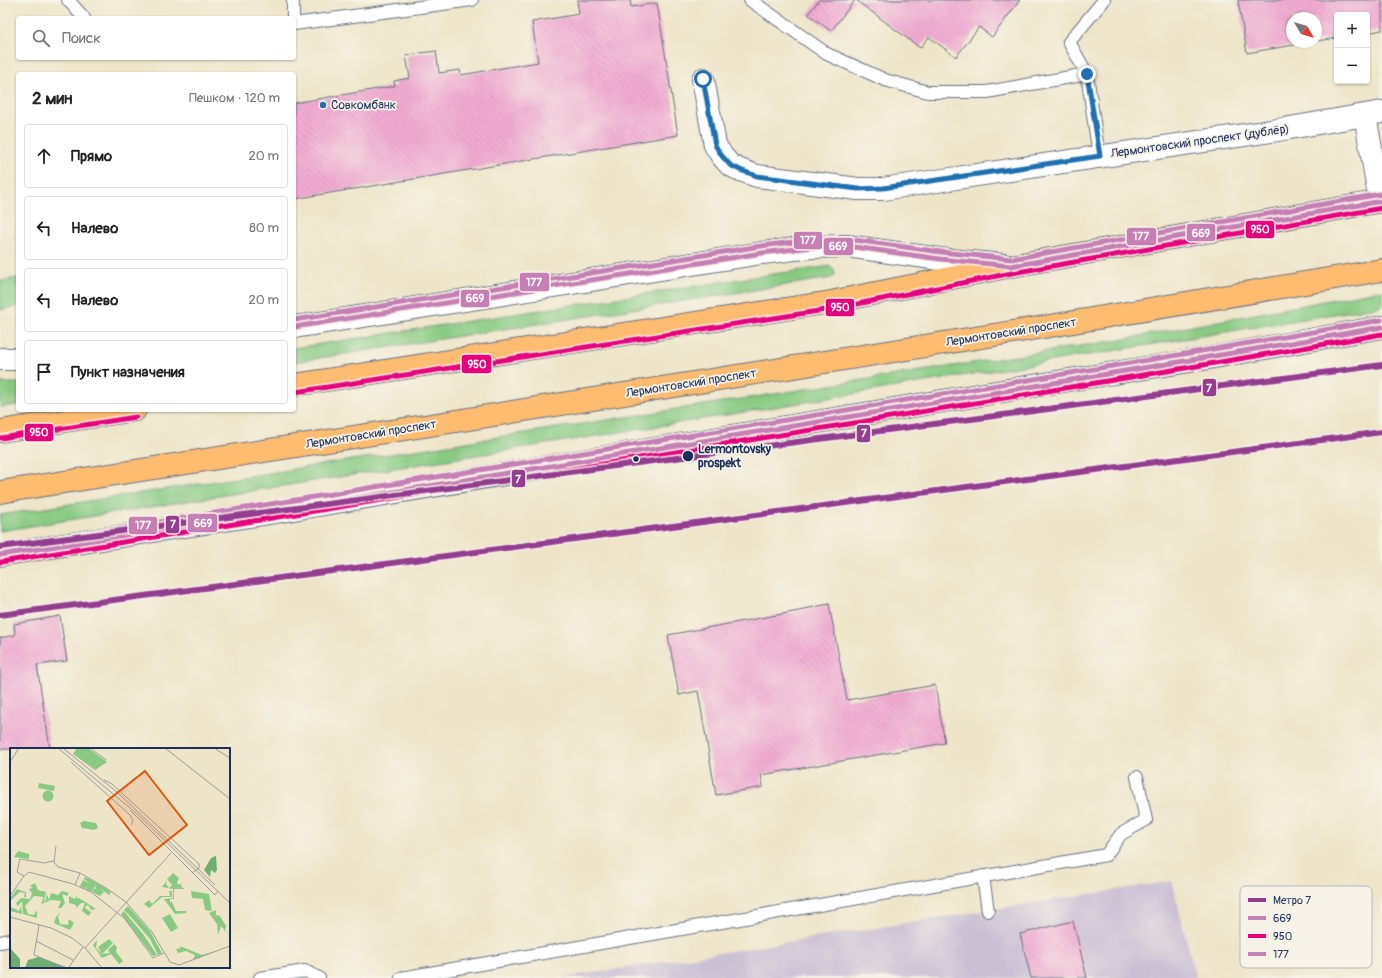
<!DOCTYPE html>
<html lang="ru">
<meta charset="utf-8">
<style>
body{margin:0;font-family:Pangolin,sans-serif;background:#f6f6f6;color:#222}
.controls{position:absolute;right:12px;top:12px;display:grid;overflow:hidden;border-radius:4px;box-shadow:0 1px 3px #0004}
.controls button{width:36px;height:36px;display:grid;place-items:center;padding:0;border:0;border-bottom:1px solid #e0e0e0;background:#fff;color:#222;font:20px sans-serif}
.compass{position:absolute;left:1286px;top:12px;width:36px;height:36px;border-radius:50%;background:#fff;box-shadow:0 1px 3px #0004;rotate:128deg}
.stop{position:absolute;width:12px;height:12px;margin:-9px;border:3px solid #1f6fb2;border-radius:50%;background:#fff}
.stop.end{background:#1f6fb2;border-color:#fff;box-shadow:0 1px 4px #0008}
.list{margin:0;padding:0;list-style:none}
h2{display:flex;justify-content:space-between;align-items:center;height:52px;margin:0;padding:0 16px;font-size:17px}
h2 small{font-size:13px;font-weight:400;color:#767676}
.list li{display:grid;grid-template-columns:26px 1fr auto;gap:12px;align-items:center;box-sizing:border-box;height:64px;margin:0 8px 8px;padding:0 8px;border:1px solid #e0e0e0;border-radius:4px}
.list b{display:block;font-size:15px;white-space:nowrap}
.list em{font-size:13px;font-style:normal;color:#767676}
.icon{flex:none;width:22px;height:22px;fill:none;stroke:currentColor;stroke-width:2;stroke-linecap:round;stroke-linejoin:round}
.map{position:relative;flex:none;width:1382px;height:978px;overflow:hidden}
.search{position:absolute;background:#fff;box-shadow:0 1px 3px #0004;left:16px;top:16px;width:280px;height:44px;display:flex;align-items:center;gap:10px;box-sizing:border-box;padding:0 14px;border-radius:4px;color:#767676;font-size:15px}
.panel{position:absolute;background:#fff;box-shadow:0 1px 3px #0004;left:16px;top:72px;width:280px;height:340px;border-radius:4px}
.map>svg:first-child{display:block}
.industrial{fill:#cbbfd4}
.grass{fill:#88ca82;stroke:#527c70}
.building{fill:url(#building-back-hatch)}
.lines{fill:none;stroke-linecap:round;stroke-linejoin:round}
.service-casing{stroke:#656f83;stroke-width:14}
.minor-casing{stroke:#656f83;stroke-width:24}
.tertiary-casing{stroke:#656f83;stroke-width:24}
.primary-casing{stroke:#656f83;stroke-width:24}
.service{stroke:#fff;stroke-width:12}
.minor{stroke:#fff;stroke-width:22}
.tertiary{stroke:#fff;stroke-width:22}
.primary{stroke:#febc70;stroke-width:22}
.bus-1-casing{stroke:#f7f3e8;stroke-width:8}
.bus-2-casing{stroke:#f7f3e8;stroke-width:8}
.bus-3-casing{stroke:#f7f3e8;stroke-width:8}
.bus-1{stroke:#c67fb5;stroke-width:5}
.bus-2{stroke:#e5007d;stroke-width:5}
.bus-3{stroke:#c67fb5;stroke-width:5}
.metro-1-casing{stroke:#f7f3e8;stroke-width:9}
.metro-1{stroke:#943e90;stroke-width:6}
.route{stroke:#1f6fb2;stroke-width:5}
.poi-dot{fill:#1f6fb2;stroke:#f7f3e8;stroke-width:1.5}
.stop-dot{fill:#1b2f5e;stroke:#f7f3e8;stroke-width:1.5}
.labels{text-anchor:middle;stroke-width:3.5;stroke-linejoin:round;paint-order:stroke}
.poi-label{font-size:12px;fill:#1b2f5e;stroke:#f7f3e8;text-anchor:start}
.street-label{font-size:12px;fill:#1b2f5e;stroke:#f7f3e8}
.stop-label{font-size:12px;font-weight:bold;fill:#1b2f5e;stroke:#f7f3e8;text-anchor:start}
.inset-road{fill:none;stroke:#9a9c9e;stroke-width:1}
.view{fill:#de5710;fill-opacity:0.15;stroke:#de5710;stroke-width:2}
.inset-edge{fill:none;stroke:#1b2f5e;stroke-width:2}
.key{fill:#f7f3e8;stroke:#b5b8bf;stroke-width:1}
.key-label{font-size:11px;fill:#1b2f5e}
.line-badge{stroke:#f7f3e8;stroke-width:1.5}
.badge-label{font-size:11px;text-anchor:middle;font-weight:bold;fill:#fff}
</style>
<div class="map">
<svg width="1382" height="978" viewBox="0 0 1382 978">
<defs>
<pattern id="building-back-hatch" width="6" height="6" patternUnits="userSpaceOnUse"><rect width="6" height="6" fill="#f2abd2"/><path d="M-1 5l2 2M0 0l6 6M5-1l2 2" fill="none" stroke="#cf93b7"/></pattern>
</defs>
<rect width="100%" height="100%" fill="#f7f3e8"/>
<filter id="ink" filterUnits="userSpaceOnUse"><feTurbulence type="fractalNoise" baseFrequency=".025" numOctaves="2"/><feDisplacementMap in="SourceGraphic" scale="8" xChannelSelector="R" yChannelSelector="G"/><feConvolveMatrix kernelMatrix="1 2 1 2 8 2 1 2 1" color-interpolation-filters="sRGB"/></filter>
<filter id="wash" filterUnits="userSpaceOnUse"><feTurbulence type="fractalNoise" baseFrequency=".012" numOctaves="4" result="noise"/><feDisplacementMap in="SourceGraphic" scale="16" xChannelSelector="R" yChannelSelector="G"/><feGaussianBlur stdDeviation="0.9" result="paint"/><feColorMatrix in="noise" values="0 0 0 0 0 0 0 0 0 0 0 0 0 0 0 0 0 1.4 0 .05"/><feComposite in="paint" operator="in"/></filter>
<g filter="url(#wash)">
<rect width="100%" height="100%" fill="#eee5c9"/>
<path class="industrial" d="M1172,881L1196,978H561Z"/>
<path class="grass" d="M831,266L834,270L835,275L831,278L294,362V348L760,276Z
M18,278V306L0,310V281Z
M1382,290V306L691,421L0,531V515L1119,340Z
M0,383H18V405L0,407Z"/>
<g id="blocks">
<path class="building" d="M577,0H630L631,7L657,3L678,135L294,199V103L395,86L394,81L410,78L406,56L420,53L436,51L439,73L460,70L461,75L538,62L532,22L579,14Z
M819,0H855L831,31L808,14Z
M856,0H1020L992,37L979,27L956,57L929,37L920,48Z
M1238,0H1382V30L1367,33V15H1337V38L1316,41V18H1292V42H1311L1247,53Z
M829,604L847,700L935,685L945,743L761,775L763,787L716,795L698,691L679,695L668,635L804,610V609Z
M60,616L67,661L37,665L50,749H0V638L15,635L14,624Z
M1073,921L1087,978H1031L1020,934Z"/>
</g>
</g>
<g filter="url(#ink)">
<use href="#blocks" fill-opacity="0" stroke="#656f83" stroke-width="1"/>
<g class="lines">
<defs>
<path id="service" d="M68,0L84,18
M293,0V18
M750,0L827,54L885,80L928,92H987L1087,74L1099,156
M294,24L472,0
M1087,74L1069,42L1104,0
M983,876L988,911
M0,942L11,940
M260,978L305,971L319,978
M401,978L1106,855L1121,834L1146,820L1137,777"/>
<path id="minor" d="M703,79L715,145L722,156L730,165L740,170L757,176L858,189H883L1284,129L1382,112
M1365,115L1380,201
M0,555L288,510L1063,381L1203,359L1382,327"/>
<path id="tertiary" d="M294,327L762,253L811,247L847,246L940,259L1004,265
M0,359H18"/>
<path id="primary" d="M294,385L831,302L1011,266L1382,201
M0,431L135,410
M0,492L437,424L1044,327L1382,270"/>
</defs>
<use href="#service" class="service-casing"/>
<use href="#minor" class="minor-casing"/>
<use href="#tertiary" class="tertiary-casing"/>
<use href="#primary" class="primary-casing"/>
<use href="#service" class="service"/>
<use href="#minor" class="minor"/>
<use href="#tertiary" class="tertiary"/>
<use href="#primary" class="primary"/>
<defs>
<path id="bus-1" d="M294,327L762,253L811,247L847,246L940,259L1011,266L1382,201
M0,555C283,511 565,464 848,417C1026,387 1204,359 1382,327"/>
<path id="bus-2" d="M295,392L832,309L1012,273L1382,208
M1,438L136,417
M1,562C284,518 566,471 848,424C1026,394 1204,366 1382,334"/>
<path id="bus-3" d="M294,320L761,246L810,240L847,239L941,252L1011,259L1381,194
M0,548C283,504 565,457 847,410C1025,380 1203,352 1381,320"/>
</defs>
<use href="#bus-1" class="bus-1-casing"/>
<use href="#bus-2" class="bus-2-casing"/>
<use href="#bus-3" class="bus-3-casing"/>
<use href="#bus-1" class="bus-1"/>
<use href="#bus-2" class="bus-2"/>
<use href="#bus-3" class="bus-3"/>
<defs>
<path id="metro-1" d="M0,547L1382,365
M0,615L1382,432"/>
</defs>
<use href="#metro-1" class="metro-1-casing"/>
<use href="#metro-1" class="metro-1"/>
</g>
</g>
<g class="lines" filter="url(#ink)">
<path class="route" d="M703,79L715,145L722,156L730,165L740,170L757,176L858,189L883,188L1100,156L1087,74"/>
</g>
<circle class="poi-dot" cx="323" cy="105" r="4"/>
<g class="stop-dot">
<circle cx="688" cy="456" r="6"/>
<circle cx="636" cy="459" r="3.5"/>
</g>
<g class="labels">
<g class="poi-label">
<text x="331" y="109">Совкомбанк</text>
</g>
<g class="street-label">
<text transform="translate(1200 141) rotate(-8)" y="4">Лермонтовский проспект (дублёр)</text>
<text transform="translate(1011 332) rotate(-9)" y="4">Лермонтовский проспект</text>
<text transform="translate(691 383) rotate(-9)" y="4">Лермонтовский проспект</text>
<text transform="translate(371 434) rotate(-9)" y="4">Лермонтовский проспект</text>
</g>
<g class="stop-label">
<text x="698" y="453">Lermontovsky<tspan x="698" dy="14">prospekt</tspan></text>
</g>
</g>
<g transform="translate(10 748)">
<rect width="220" height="220" fill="#eee5c9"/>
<path d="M67,0H78L97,14L85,22L63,6ZM29,35L45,38L44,43L28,40ZM32.5 48a5.5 5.5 0 1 1 11 0a5.5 5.5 0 1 1-11 0ZM74,73L86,75L88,80L84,82L72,80L70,75ZM8,103L19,106V111L4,109ZM163,125L169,130L167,135L169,137L172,135L171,138L174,141H164V151H160V154H162L166,163H176V165L165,166L154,151L163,150V141L152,139L157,132L156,136L159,140L162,137L157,131ZM75,129L87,135L81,144L76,141L77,138L75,141L70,138L73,132L80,136L74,131ZM25,135L28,142L36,144L34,155L31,156L34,149L24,148L15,158L18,166L24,167L27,162V170L13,166L12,153L8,158L6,155L11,150L20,151L22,145L19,141L23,140L20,138ZM87,135L101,144L99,147L91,141L94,144L90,148L82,144L84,140L87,142L85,139ZM7,141L16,144V149H14L15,145L10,144L1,152V159L9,163L11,158L12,166L0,163V150ZM52,143L59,145L57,148L52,146L55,155L51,160H48L51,153L41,152L35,155L37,146L39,152L41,145L48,147ZM159,143H162V149H152L139,160L134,156L139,152L142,156L150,148H160ZM181,143L199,146L202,163L195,162L193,151L182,150ZM67,147V151L69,150L86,161L81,162L78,157L76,158L75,160L81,164L79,168L72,163L75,155H71L66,160V157L59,155V148L65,151ZM118,158L140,183L152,205L148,207L140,191L121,169L122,166L121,169L114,162ZM206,162V167L210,168L216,178L215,182L220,189L211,178L208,187L207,176L199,165ZM51,163L48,169L50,176L58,177L59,171L64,175L60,182L44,175L46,169ZM114,163L133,186L147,207L143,208L111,166ZM160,166L168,180L161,184L152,170ZM99,191L103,195L92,206L88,199ZM87,192L86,200L92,206L100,205L98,202L104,196L107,199L106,204L113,213L109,216L101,206L92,210L83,197ZM170,198L192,207L205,203L183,212L185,207L176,203L168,205L166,201L171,200Z" fill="#88ca82"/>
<path d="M206,108L207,122L205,125L201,122L200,129L194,122L201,110ZM0,200L10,211V220H0ZM29,209L56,219L59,220H15L18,212Z" fill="#6eae70"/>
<path class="inset-road" d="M48,0L126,65L220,155M53,0L108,45L205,137M80,0L96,12M155,0L220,51M204,0L220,10M0,14L9,0M61,14L120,67L123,73L121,77M94,32L102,36L189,116V120L182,125M120,62L205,147L208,143M44,114L46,98M65,137L70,125M0,148L14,128M0,169L41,180L62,190L75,200L92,220M29,177L24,207L56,220M26,193L63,212M75,200L161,105M154,205L143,210L115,171L81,144L63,136L19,124L14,128L7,124L10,111L34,115L43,113L48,119L70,125L96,140L116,154L142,184L160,214L169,217L220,198M59,219L73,199"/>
<path class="view" d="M135,23L177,77L139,107L97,53Z"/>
<rect width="220" height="220" class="inset-edge"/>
</g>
<rect x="1240" y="886" width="132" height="82" rx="6" class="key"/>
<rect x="1248" y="898" width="18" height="4" fill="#943e90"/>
<rect x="1248" y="916" width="18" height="4" fill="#c67fb5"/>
<rect x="1248" y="934" width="18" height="4" fill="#e5007d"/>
<rect x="1248" y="952" width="18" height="4" fill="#c67fb5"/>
<g class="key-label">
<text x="1273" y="904">Метро 7</text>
<text x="1273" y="922">669</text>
<text x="1273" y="940">950</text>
<text x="1273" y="958">177</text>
</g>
<g class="line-badge">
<rect x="1245" y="220" width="30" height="19" rx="4" fill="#e5007d"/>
<rect x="1186" y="223" width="30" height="19" rx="4" fill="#c67fb5"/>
<rect x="1126" y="227" width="31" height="19" rx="4" fill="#c67fb5"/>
<rect x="793" y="231" width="30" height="19" rx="4" fill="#c67fb5"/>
<rect x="823" y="237" width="31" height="19" rx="4" fill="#c67fb5"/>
<rect x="519" y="272" width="31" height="20" rx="4" fill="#c67fb5"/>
<rect x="460" y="289" width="30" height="19" rx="4" fill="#c67fb5"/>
<rect x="825" y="298" width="30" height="19" rx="4" fill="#e5007d"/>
<rect x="461" y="354" width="31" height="20" rx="4" fill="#e5007d"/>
<rect x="1202" y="378" width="15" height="19" rx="4" fill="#943e90"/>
<rect x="24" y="423" width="30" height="19" rx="4" fill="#e5007d"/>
<rect x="856" y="424" width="15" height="19" rx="4" fill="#943e90"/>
<rect x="511" y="469" width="15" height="19" rx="4" fill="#943e90"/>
<rect x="187" y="513" width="31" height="20" rx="4" fill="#c67fb5"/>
<rect x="165" y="515" width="15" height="19" rx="4" fill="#943e90"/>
<rect x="128" y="516" width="30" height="19" rx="4" fill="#c67fb5"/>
</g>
<g class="badge-label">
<text x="1260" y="233">950</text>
<text x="1201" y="237">669</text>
<text x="1141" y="240">177</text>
<text x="808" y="244">177</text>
<text x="838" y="250">669</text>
<text x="534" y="286">177</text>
<text x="475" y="302">669</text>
<text x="840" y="311">950</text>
<text x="477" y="368">950</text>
<text x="1209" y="392">7</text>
<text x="39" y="436">950</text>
<text x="864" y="437">7</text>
<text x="518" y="483">7</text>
<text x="203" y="527">669</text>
<text x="173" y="528">7</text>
<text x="143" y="529">177</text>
</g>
</svg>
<div class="controls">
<button>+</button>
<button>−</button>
</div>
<svg class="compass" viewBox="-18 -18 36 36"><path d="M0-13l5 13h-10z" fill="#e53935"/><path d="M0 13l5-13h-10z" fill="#767676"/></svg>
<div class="stop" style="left:703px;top:79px"></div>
<div class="stop end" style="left:1087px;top:74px"></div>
<div class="search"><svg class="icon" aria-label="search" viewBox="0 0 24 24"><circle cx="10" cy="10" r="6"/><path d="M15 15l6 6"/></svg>Поиск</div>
<section class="panel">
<h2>2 мин<small>Пешком · 120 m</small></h2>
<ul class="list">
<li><svg class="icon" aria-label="ahead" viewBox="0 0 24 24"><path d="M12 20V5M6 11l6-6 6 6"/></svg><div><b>Прямо</b></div><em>20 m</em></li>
<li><svg class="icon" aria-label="left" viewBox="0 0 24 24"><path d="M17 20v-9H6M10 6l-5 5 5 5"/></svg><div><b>Налево</b></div><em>80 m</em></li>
<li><svg class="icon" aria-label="left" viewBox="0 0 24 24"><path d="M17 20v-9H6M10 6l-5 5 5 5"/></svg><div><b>Налево</b></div><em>20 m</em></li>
<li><svg class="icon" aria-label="arrive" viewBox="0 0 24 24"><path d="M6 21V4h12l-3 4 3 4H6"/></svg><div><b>Пункт назначения</b></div></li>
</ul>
</section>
</div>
